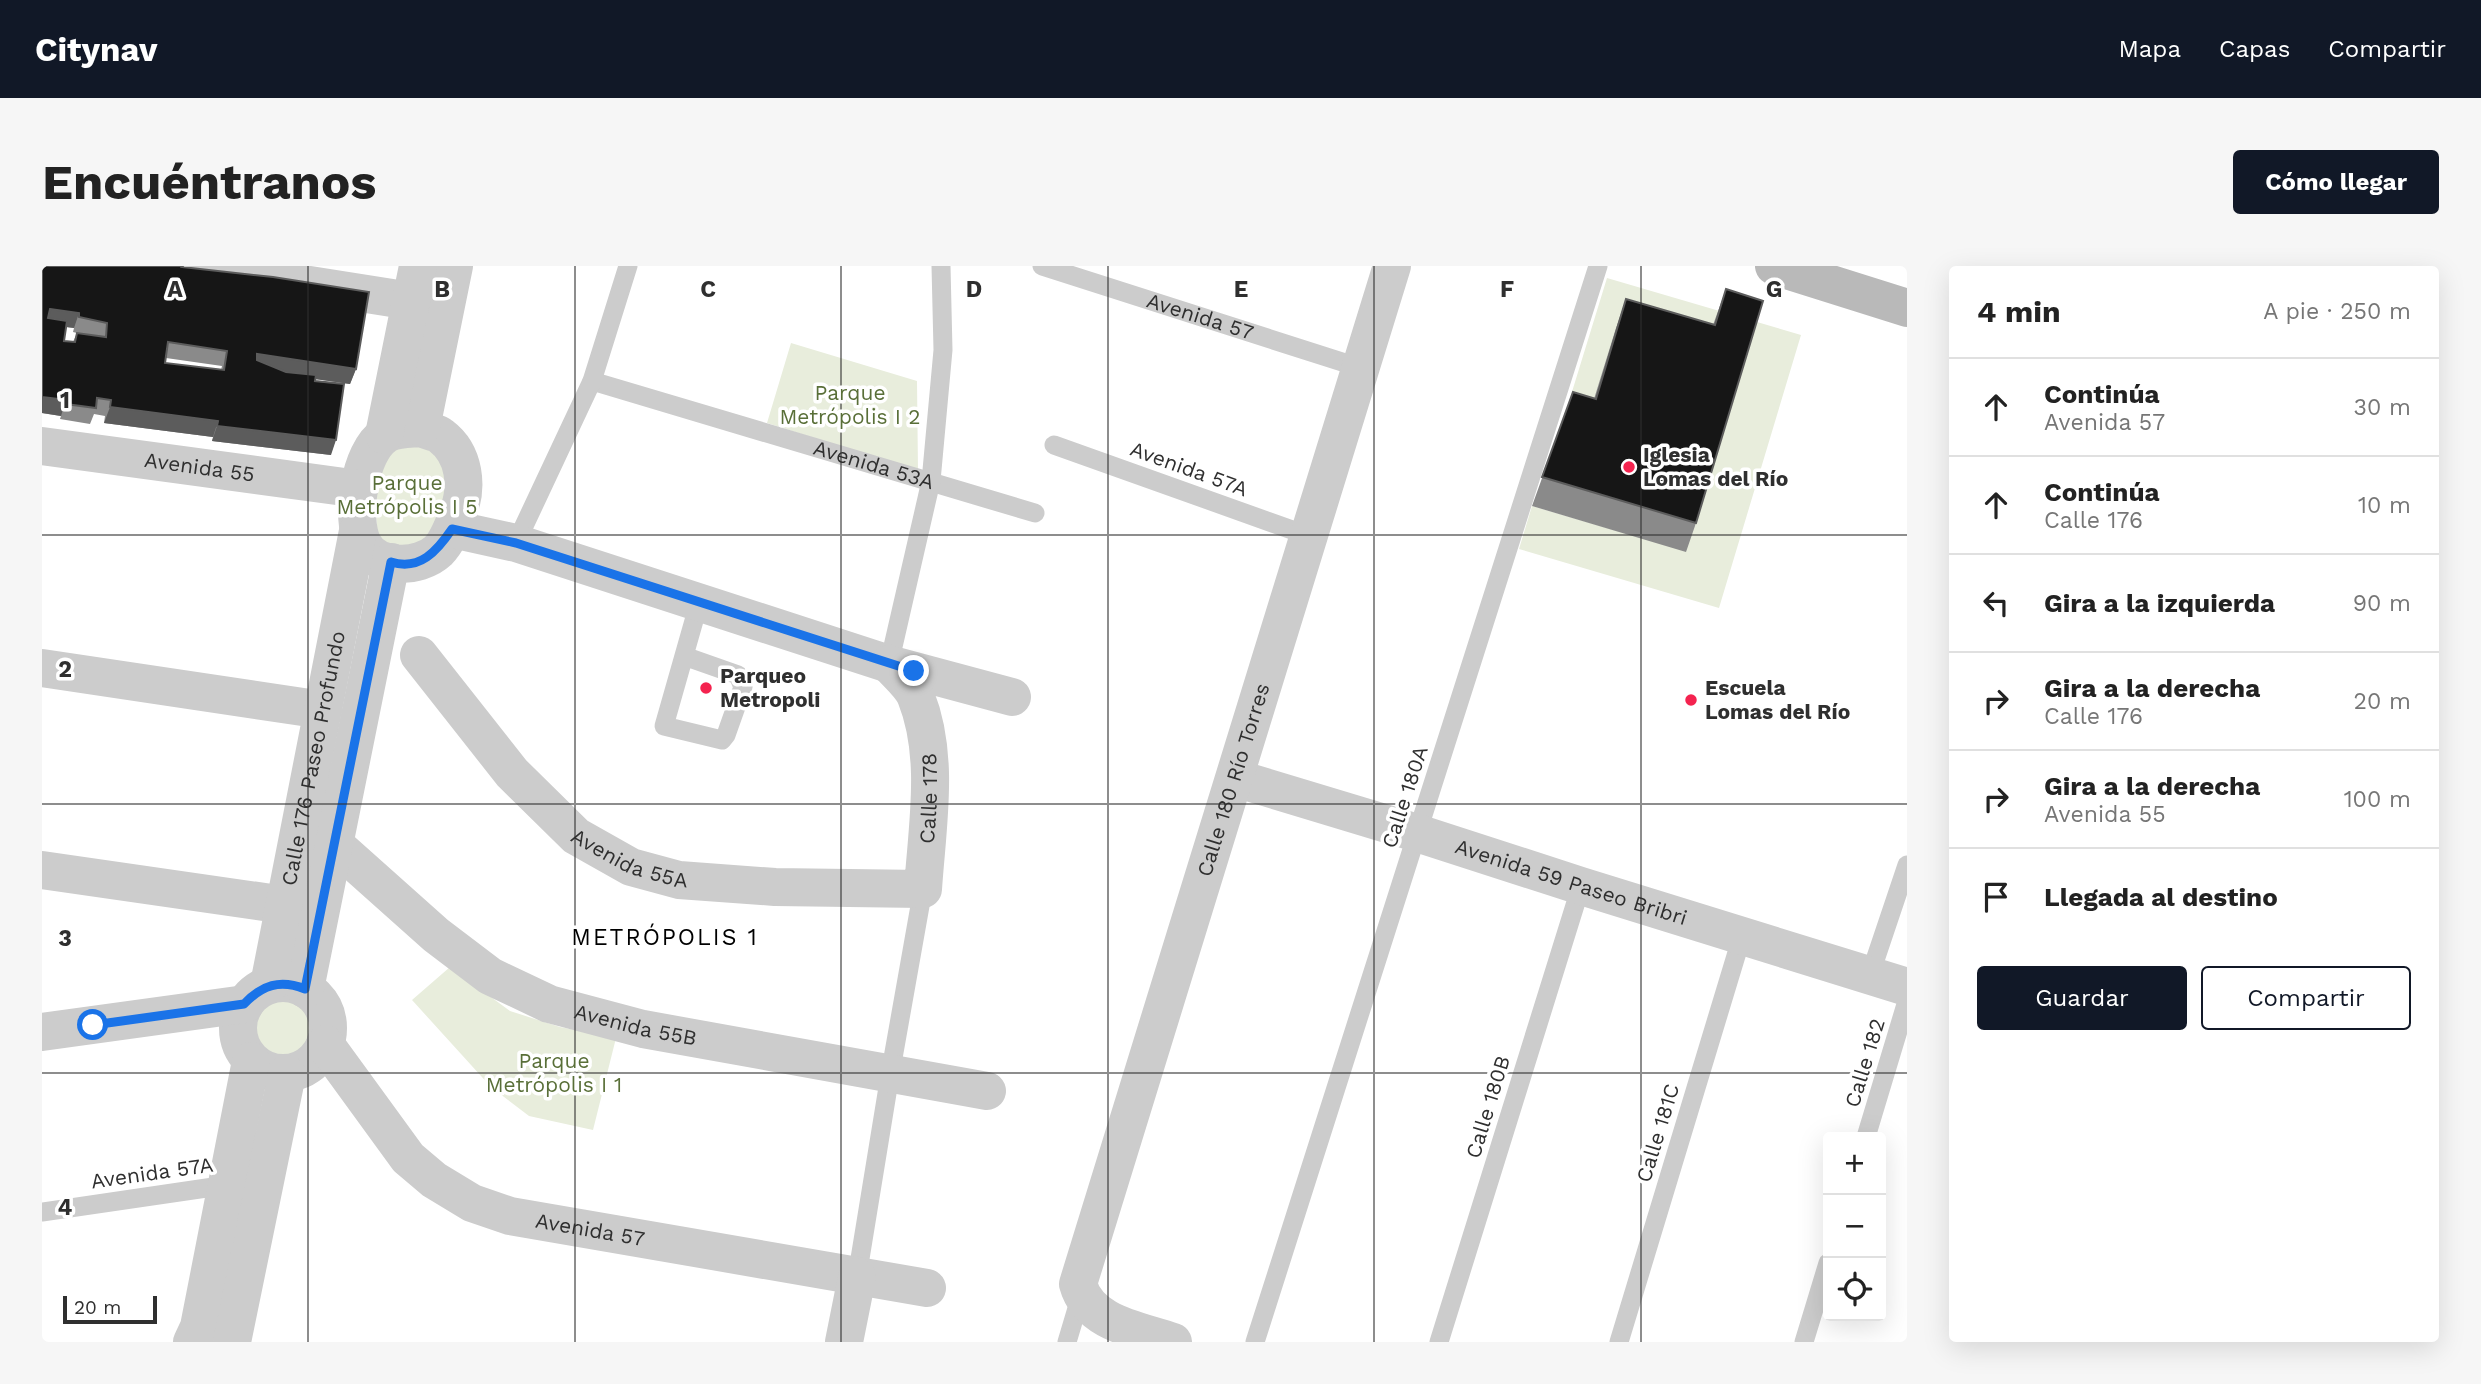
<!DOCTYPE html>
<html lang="es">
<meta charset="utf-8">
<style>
body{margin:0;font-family:"Work Sans",sans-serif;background:#f6f6f6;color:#222}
.controls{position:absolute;right:21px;bottom:21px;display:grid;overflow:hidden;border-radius:7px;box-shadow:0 7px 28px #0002}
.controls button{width:63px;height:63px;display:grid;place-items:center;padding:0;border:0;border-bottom:2px solid #e0e0e0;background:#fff;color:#222;font:35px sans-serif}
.scale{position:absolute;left:21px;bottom:18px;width:94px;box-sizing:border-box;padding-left:7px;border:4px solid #2f2f2f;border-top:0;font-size:19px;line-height:24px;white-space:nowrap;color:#2f2f2f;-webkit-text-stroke:5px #fff;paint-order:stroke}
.stop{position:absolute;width:21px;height:21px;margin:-16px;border:5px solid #1a73e8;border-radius:50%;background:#fff}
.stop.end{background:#1a73e8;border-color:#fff;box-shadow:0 2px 7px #0008}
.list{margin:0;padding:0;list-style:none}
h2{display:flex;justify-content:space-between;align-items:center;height:91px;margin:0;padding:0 28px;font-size:30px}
h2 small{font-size:23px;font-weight:400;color:#767676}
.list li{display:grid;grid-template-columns:46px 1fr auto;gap:21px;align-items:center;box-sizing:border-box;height:98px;padding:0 28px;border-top:2px solid #e0e0e0}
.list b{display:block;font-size:26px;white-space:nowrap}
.list p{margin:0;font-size:23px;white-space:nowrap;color:#767676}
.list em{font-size:23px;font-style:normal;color:#767676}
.actions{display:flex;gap:14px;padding:21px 28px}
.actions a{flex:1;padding:16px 0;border:2px solid #111827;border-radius:7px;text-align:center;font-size:24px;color:#111827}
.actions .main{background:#111827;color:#fff}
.icon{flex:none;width:38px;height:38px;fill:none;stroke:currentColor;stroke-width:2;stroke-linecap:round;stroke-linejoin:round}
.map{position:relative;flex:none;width:1865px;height:1076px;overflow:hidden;border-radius:7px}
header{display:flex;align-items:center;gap:42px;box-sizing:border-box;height:98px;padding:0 35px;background:#111827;color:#fff}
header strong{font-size:33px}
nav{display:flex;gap:38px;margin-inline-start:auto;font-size:24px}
.intro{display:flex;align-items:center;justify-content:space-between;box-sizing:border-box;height:168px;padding:0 42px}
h1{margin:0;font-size:49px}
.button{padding:18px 32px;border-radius:7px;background:#111827;color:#fff;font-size:24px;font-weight:700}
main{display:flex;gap:42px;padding:0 42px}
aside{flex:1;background:#fff;border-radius:7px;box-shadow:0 7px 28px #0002}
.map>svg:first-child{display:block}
.green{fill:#e8eddc}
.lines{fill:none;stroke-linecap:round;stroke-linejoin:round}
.service{stroke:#ccc;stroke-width:19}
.minor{stroke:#ccc;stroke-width:38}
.secondary{stroke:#b9b9b9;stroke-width:38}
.wall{fill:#8a8a8a;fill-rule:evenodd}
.shaded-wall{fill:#5c5c5c}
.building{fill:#161616;stroke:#5c5c5c;stroke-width:2;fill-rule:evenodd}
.route{stroke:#1a73e8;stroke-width:9}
.grid{fill:none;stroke:#2f2f2f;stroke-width:2;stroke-opacity:0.55}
.poi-dot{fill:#f4234f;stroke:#fff;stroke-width:2.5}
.labels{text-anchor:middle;stroke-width:7;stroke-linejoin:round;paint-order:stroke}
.street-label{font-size:21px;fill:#2f2f2f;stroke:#fff}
.park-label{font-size:21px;fill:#596f38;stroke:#fff}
.poi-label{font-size:21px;font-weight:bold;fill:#2f2f2f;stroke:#fff;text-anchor:start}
.neighbourhood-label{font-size:23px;letter-spacing:2px;fill:#000;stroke:#fff}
.grid-label{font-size:23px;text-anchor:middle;font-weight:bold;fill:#2f2f2f;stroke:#fff;stroke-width:7;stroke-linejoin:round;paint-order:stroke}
</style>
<header>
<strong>Citynav</strong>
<nav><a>Mapa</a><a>Capas</a><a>Compartir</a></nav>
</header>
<div class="intro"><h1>Encuéntranos</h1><a class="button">Cómo llegar</a></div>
<main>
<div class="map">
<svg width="1865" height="1076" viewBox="0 0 1865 1076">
<rect width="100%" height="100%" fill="#fff"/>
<path class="green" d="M1565,12L1759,69L1677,342L1477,283L1490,240L1644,285L1662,88L1543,162L1521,155Z
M749,77L875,115L876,205L725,157Z
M377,172L405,195L409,236L374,284L336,280L331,195Z
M408,701L468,745L518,761L574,772L551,864L487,850L449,821L370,734Z
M205 763a35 35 0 1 1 70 0a35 35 0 1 1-70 0Z"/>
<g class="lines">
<g class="service">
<path id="s1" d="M1000,0L1319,102"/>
<path id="s2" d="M550,115L993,247"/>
<path d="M1012,179L1267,270"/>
<path d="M474,277L550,115L586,0"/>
<path d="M642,390L696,409L701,421L684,469L680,474L622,460L657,337"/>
<path d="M847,398L889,215L901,84L899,0"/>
<path d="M1828,709L1865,599"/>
<path d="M1824,871L1865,735"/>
<path d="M0,946L185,919"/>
<path d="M815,1011L848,809L881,623"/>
<path d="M1025,1076L1039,1029"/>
<path d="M1213,1076L1556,0"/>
<path d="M1397,1076L1539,620"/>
<path d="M1577,1076L1700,670"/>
<path d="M1762,1076L1786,997"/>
</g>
<g class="minor">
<path d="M147,0L369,35"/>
<path d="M379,162C385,165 394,166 399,170C423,188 426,221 416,247C411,260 406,275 396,285C377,303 334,303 321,278C308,252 317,186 343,169C353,162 367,163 379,162Z"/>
<path d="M379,162L412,0"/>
<path d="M342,169L376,0"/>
<path id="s3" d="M0,180L317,223"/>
<path d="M410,263L474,277L847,398L970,431"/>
<path id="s4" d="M377,389L470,507L534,570L589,601L637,614L733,621L881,623C885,561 898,491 874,431C870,420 856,408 847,398"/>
<path d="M0,402L281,444"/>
<path id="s5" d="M1193,512L1375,567L1539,620L1865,721"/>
<path id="s6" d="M292,578L394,669L448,710L507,738L601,763L945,825"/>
<path d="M0,604L243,639"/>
<circle cx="241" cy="762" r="45"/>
<path id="s7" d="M227,719L316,265"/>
<path d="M263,723L349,296"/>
<path d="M0,766L203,738"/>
<path id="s8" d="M283,778L366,892L392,914L430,937L468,950L885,1022"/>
<path d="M150,1076L157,1061L209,795"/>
<path d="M190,1076L245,808"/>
<path d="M802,1076L815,1011"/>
<path id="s9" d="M1131,1076C1097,1064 1047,1058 1036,1018L1350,0"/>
</g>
<path class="secondary" d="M1732,0L1865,42"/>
</g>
<path class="wall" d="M0,0L140,1L314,103L308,118L273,113L289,189L170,175L171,171L62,157L63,150L52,148L48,158L18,153L19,150L0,147ZM24,61L32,62L31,66L35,67L31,76L22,75ZM124,92L180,100L179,104L123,97Z
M1684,23L1654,257L1644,286L1490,240L1531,126L1552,133L1574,62L1584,33L1671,59Z"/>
<path class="shaded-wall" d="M8,43L37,47L32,62L2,58Z
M215,88L314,103L308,118L210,104Z
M0,131L24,134L19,150L0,147Z
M68,141L176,155L171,171L62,157Z
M175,160L294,174L289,189L170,175Z"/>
<path class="building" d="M0,0H141L140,1L231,11L327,26L314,103L215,88V94L244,106L274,109L273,115L302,118L294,174L175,160L176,155L68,141L69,134L55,132L54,142L24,138V134L0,131ZM8,43L37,47V51L65,57L64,71L35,67L33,76L22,75L25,55L6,52ZM126,76L185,85L182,104L123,97Z
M1684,23L1721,35L1654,257L1500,211L1531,126L1554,133L1584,33L1673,59Z"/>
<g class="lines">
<path class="route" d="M51,759L202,738C220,719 238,713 263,723L349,296C378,305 395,285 410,263L474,277L872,405"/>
</g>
<path class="grid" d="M266,0V1076M533,0V1076M799,0V1076M1066,0V1076M1332,0V1076M1599,0V1076M0,269H1865M0,538H1865M0,807H1865"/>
<g class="poi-dot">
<circle cx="1587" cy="201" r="7"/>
<circle cx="664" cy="422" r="7"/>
<circle cx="1649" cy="434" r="7"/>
</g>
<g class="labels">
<g class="street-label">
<text dy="7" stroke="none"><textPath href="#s1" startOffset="166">Avenida 57</textPath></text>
<text dy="7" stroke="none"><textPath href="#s2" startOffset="294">Avenida 53A</textPath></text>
<text dy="7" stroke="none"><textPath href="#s3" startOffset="159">Avenida 55</textPath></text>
<text transform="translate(1147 203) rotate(20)" y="7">Avenida 57A</text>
<text dy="7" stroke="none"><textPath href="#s7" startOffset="231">Calle 176 Paseo Profundo</textPath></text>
<text dy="7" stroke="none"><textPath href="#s9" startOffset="644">Calle 180 Río Torres</textPath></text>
<text transform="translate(1363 531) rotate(-72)" y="7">Calle 180A</text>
<text dy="7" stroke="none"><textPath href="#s4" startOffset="688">Calle 178</textPath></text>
<text dy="7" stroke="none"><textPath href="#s4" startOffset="299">Avenida 55A</textPath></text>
<text dy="7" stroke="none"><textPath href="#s5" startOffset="352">Avenida 59 Paseo Bribri</textPath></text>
<text dy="7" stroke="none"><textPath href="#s6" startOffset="359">Avenida 55B</textPath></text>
<text transform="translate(1823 797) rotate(-73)" y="7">Calle 182</text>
<text transform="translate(1446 841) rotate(-73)" y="7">Calle 180B</text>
<text transform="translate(1616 867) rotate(-73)" y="7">Calle 181C</text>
<text transform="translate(110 907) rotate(-8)" y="7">Avenida 57A</text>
<text dy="7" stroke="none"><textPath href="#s8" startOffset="341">Avenida 57</textPath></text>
</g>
<g class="park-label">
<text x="808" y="134">Parque<tspan x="808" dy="24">Metrópolis I 2</tspan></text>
<text x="365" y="224">Parque<tspan x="365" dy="24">Metrópolis I 5</tspan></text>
<text x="512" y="802">Parque<tspan x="512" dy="24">Metrópolis I 1</tspan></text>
</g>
<g class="poi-label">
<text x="1601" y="196">Iglesia<tspan x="1601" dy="24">Lomas del Río</tspan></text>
<text x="678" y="417">Parqueo<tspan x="678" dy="24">Metropoli</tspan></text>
<text x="1663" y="429">Escuela<tspan x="1663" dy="24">Lomas del Río</tspan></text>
</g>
<g class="neighbourhood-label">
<text x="623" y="679">METRÓPOLIS 1</text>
</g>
</g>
<g class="grid-label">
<text x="133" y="31">A</text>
<text x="400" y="31">B</text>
<text x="666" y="31">C</text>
<text x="932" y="31">D</text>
<text x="1199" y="31">E</text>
<text x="1465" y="31">F</text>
<text x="1732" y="31">G</text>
<text x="23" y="142">1</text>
<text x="23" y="411">2</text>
<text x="23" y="680">3</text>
<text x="23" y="949">4</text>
</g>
</svg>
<div class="controls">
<button>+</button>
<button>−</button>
<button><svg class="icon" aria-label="locate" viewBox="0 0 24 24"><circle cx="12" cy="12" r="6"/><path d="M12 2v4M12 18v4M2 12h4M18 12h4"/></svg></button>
</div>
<div class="scale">20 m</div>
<div class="stop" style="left:51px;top:759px"></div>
<div class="stop end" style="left:872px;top:405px"></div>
</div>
<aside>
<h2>4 min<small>A pie · 250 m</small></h2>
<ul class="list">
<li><svg class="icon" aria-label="ahead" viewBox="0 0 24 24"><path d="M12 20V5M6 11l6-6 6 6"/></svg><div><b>Continúa</b><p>Avenida 57</p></div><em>30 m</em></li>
<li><svg class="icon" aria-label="ahead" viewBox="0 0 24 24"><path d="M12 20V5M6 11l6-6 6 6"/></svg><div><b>Continúa</b><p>Calle 176</p></div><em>10 m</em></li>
<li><svg class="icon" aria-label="left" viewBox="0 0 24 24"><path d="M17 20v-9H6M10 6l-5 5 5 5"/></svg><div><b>Gira a la izquierda</b></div><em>90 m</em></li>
<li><svg class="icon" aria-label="right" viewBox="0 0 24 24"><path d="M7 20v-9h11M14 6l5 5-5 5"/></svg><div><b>Gira a la derecha</b><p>Calle 176</p></div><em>20 m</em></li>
<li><svg class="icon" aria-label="right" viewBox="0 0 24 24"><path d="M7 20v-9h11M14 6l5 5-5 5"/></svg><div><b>Gira a la derecha</b><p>Avenida 55</p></div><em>100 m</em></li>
<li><svg class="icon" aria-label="arrive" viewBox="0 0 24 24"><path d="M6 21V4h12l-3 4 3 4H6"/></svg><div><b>Llegada al destino</b></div></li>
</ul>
<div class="actions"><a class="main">Guardar</a><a>Compartir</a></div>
</aside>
</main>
